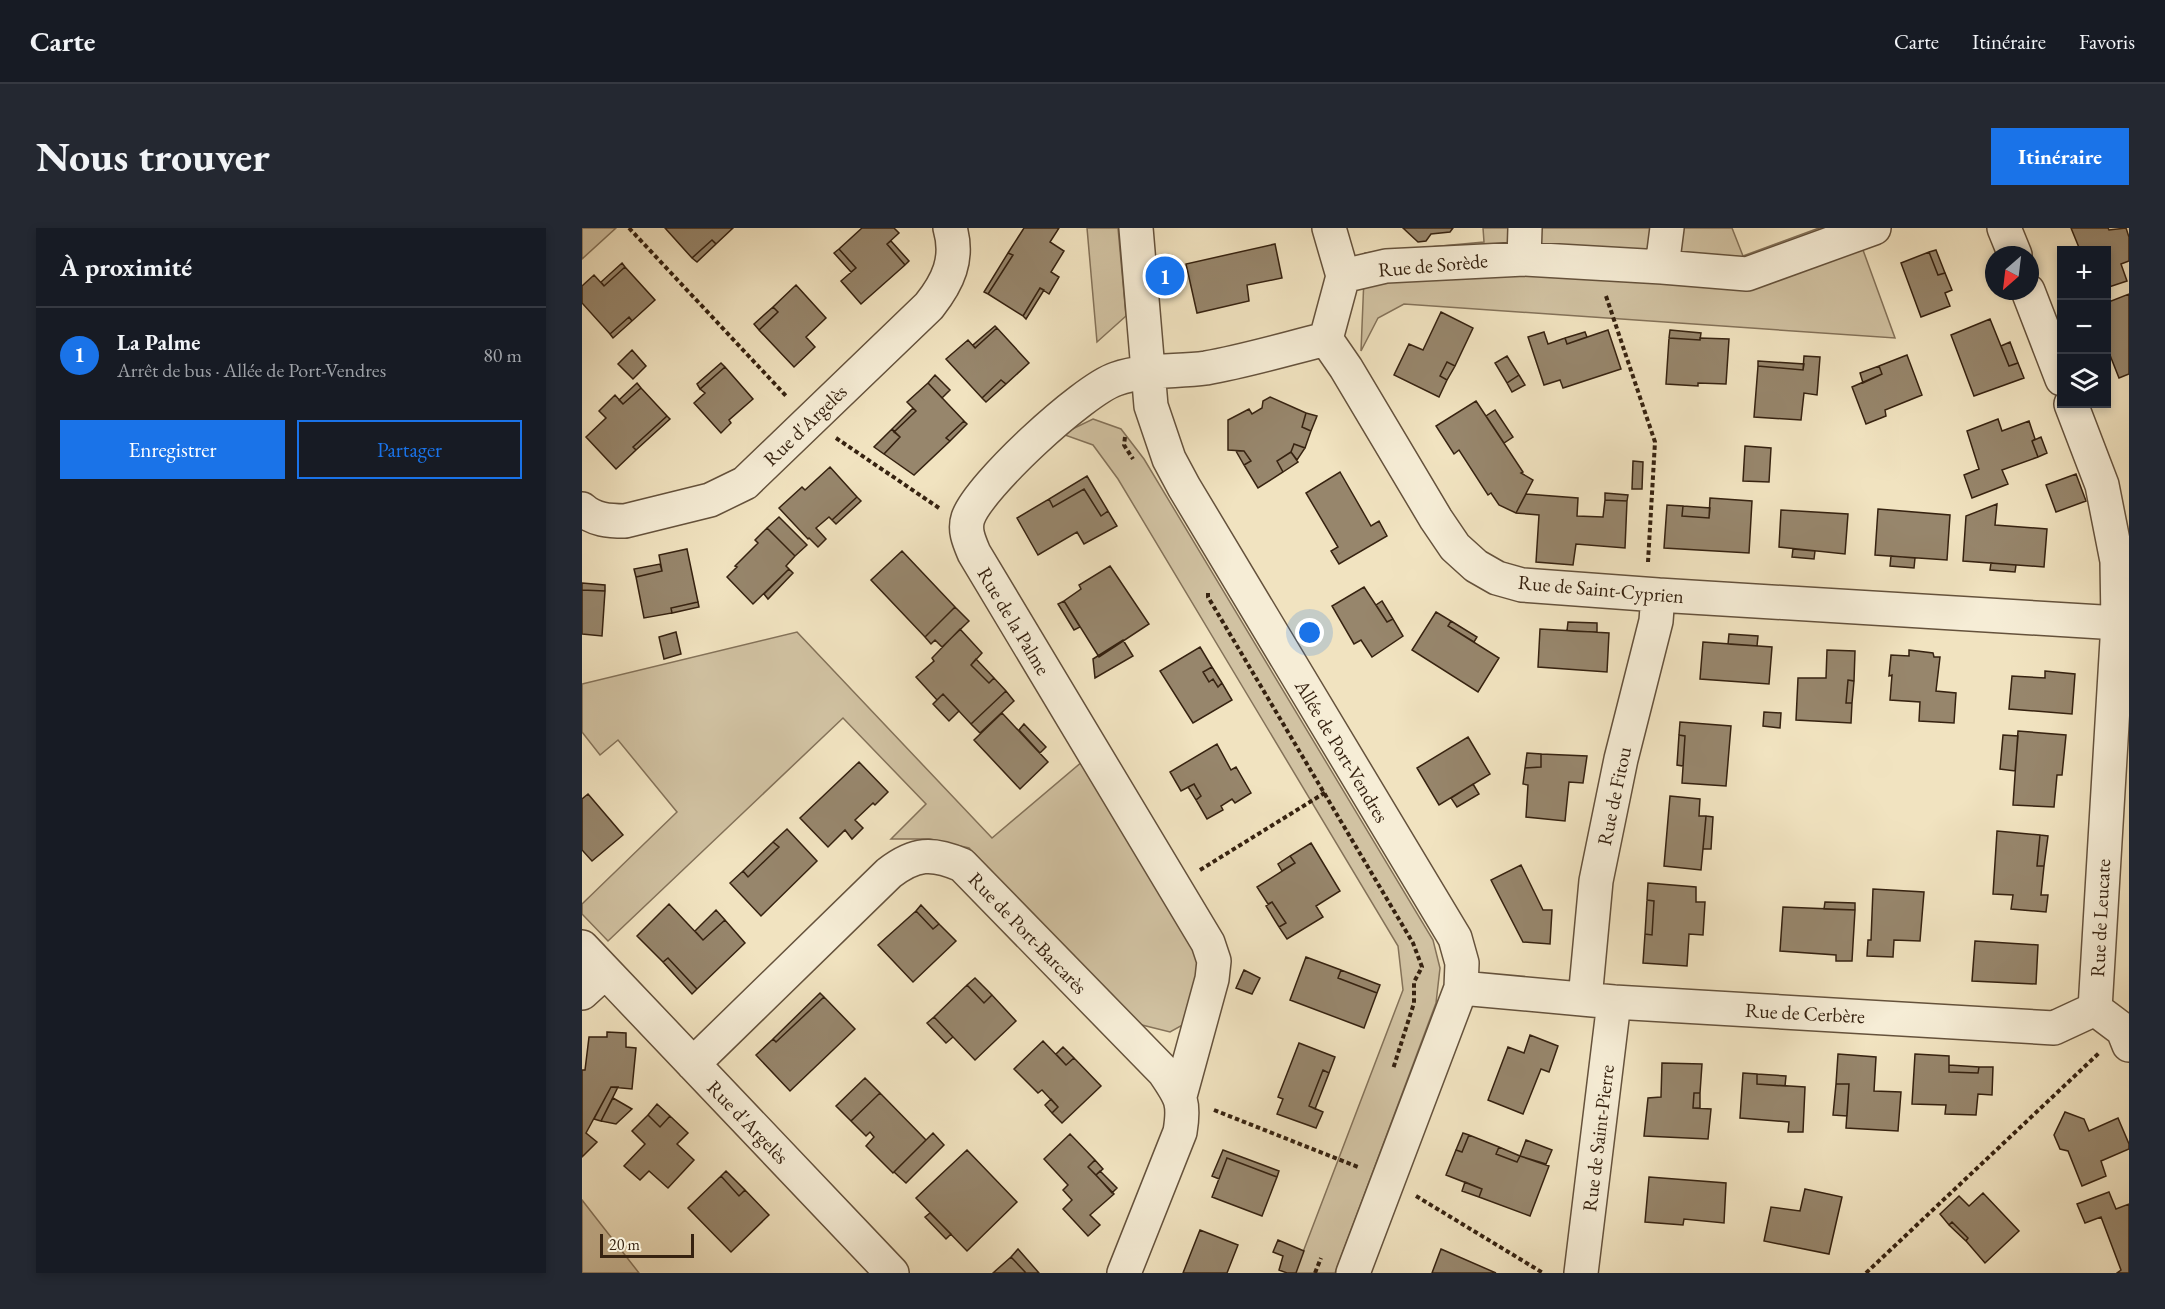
<!DOCTYPE html>
<html lang="fr">
<meta charset="utf-8">
<style>
body{margin:0;font-family:"EB Garamond",serif;background:#242831;color:#f1f3f6}
.controls{position:absolute;right:18px;top:18px;display:grid;overflow:hidden;border-radius:0px;box-shadow:0 3px 9px #0003}
.controls button{width:54px;height:54px;display:grid;place-items:center;padding:0;border:0;border-bottom:2px solid #363941;background:#171b24;color:#f1f3f6;font:30px sans-serif}
.compass{position:absolute;left:1403px;top:18px;width:54px;height:54px;border-radius:50%;background:#171b24;box-shadow:0 3px 9px #0003;rotate:208deg}
.scale{position:absolute;left:18px;bottom:15px;width:94px;box-sizing:border-box;padding-left:6px;border:3px solid #362210;border-top:0;font-size:16px;line-height:21px;white-space:nowrap;color:#362210;-webkit-text-stroke:4px #f6edd6;paint-order:stroke}
.you{position:absolute;left:728px;top:405px;width:21px;height:21px;margin:-15px;border:4px solid #fff;border-radius:50%;background:#1a73e8;box-shadow:0 0 0 9px #1a73e833}
.badge{display:grid;place-items:center;width:39px;height:39px;border-radius:50%;background:#1a73e8;color:#fff;font-size:20px;font-weight:700}
.pin{position:absolute;translate:-50% -50%;border:3px solid #fff;box-shadow:0 2px 6px #0006}
.list{margin:0;padding:0;list-style:none}
h2{display:flex;justify-content:space-between;align-items:center;height:78px;margin:0;padding:0 24px;font-size:26px}
h2 small{font-size:20px;font-weight:400;color:#9ea1a6}
.list li{display:grid;grid-template-columns:39px 1fr auto;gap:18px;align-items:center;box-sizing:border-box;height:96px;padding:0 24px;border-top:2px solid #363941}
.list b{display:block;font-size:22px;white-space:nowrap}
.list p{margin:0;font-size:20px;white-space:nowrap;color:#9ea1a6}
.list em{font-size:20px;font-style:normal;color:#9ea1a6}
.actions{display:flex;gap:12px;padding:18px 24px}
.actions a{flex:1;padding:14px 0;border:2px solid #1a73e8;border-radius:0px;text-align:center;font-size:21px;color:#1a73e8}
.actions .main{background:#1a73e8;color:#fff}
.icon{flex:none;width:33px;height:33px;fill:none;stroke:currentColor;stroke-width:2;stroke-linecap:round;stroke-linejoin:round}
.map{position:relative;flex:none;width:1547px;height:1045px;overflow:hidden;border-radius:0px}
header{display:flex;align-items:center;gap:36px;box-sizing:border-box;height:84px;padding:0 30px;background:#171b24;border-bottom:2px solid #363941}
header strong{font-size:28px}
nav{display:flex;gap:33px;margin-inline-start:auto;font-size:21px}
.intro{display:flex;align-items:center;justify-content:space-between;box-sizing:border-box;height:144px;padding:0 36px}
h1{margin:0;font-size:42px}
.button{padding:15px 27px;border-radius:0px;background:#1a73e8;color:#fff;font-size:21px;font-weight:700}
main{display:flex;gap:36px;padding:0 36px}
aside{flex:1;background:#171b24;border-radius:0px;box-shadow:0 3px 9px #0003}
.map>svg:first-child{display:block}
.green{fill:#d1c2a2;stroke:#847259;stroke-width:1.5}
.building{fill:#97866c;stroke:#362210;stroke-width:1.5}
.lines{fill:none;stroke-linecap:round;stroke-linejoin:round}
.street-casing{stroke:#65523c;stroke-width:36}
.path{stroke:#362210;stroke-width:4;stroke-dasharray:4.5 3;stroke-linecap:butt}
.street{stroke:#f6edd6;stroke-width:33}
.labels{text-anchor:middle;stroke-width:6;stroke-linejoin:round;paint-order:stroke}
.street-label{font-size:20px;fill:#362210;stroke:#f6edd6}
</style>
<header>
<strong>Carte</strong>
<nav><a>Carte</a><a>Itinéraire</a><a>Favoris</a></nav>
</header>
<div class="intro"><h1>Nous trouver</h1><a class="button">Itinéraire</a></div>
<main>
<aside>
<h2>À proximité<small></small></h2>
<ul class="list">
<li><span class="badge">1</span><div><b>La Palme</b><p>Arrêt de bus · Allée de Port-Vendres</p></div><em>80 m</em></li>
</ul>
<div class="actions"><a class="main">Enregistrer</a><a>Partager</a></div>
</aside>
<div class="map">
<svg width="1547" height="1045" viewBox="0 0 1547 1045">
<rect width="100%" height="100%" fill="#f1e3c0"/>
<filter id="stains"><feTurbulence type="fractalNoise" baseFrequency=".00333" numOctaves="4"/><feColorMatrix values="0 0 0 0 .2 0 0 0 0 .09 0 0 0 0 .02 0 0 0 .5 -.17"/></filter>
<radialGradient id="worn" r=".72"><stop offset=".6" stop-color="#630" stop-opacity="0"/><stop offset="1" stop-color="#630" stop-opacity=".3"/></radialGradient>
<path class="green" d="M0,0H34L0,31Z
M505,0H536L544,88L515,114Z
M901,0H1150L1161,28L1237,0H1273L1313,110L822,76L796,90L779,123L783,25L902,14Z
M511,191L539,201L562,231L851,712L858,740L854,775L753,1045H713L821,762L816,718L536,251L511,217L480,206Z
M215,404L410,610L501,533L614,718L621,741L606,794L588,804L552,795L387,620L348,611H309L344,576L261,490L26,713L0,686V676L95,584L36,512L18,527L0,504V456Z
M0,972L57,1045H0Z"/>
<path class="building" d="M83,0H151L134,16L130,12L110,30Z
M280,0H312L317,5L305,16L323,37L279,76L259,53L274,40L257,21Z
M442,0H477L468,14L482,23L469,44L477,49L467,66L458,60L441,88L406,66L431,27L426,25Z
M821,0H871L868,4L849,6L844,13L836,14Z
M1489,0H1526L1527,2L1544,0L1547,9V33L1539,36L1545,53L1524,60V22H1498Z
M130,12L134,16L115,34L110,30Z
M309,13L327,33L323,37L305,16Z
M693,16L700,50L665,57L667,73L615,85L604,36Z
M257,21L274,40L269,44L252,25Z
M1354,22L1363,45L1356,47L1347,24Z
M1347,24L1356,47L1363,45L1370,62L1363,65L1368,78L1339,89L1319,35Z
M426,25L431,27L406,66L402,64Z
M40,35L43,39L22,58L19,54Z
M43,39L73,72L50,93L47,89L28,106L0,75V58L12,47L22,58Z
M214,57L244,90L224,109L233,119L212,139L177,102L196,84L191,79Z
M458,60L462,62L444,91L441,88Z
M1547,66V146L1537,150L1524,117V75Z
M191,79L196,84L177,102L172,96Z
M859,84L891,100L873,138L865,134L858,148L865,152L857,169L812,147L827,116L841,122Z
M47,89L50,93L31,110L28,106Z
M1408,91L1427,138L1436,135L1442,150L1392,168L1369,107Z
M413,98L415,100L393,120L391,117Z
M415,100L447,135L424,156L419,152L400,170L364,131L386,112L393,120Z
M1026,102L1039,141L981,160L978,152L962,157L946,109L962,104L966,116L983,110L985,116Z
M1088,102L1119,105L1118,112L1087,110Z
M1003,104L1005,109L985,116L983,110Z
M1087,110L1118,112V110L1147,111L1144,156L1116,155V158L1084,156Z
M1428,114L1436,135L1427,138L1419,118Z
M50,122L64,138L51,151L36,136Z
M1325,127L1340,167L1303,182L1304,188L1284,196L1270,159L1300,146L1297,138Z
M925,128L937,147L925,155L913,135Z
M1222,128L1238,129L1235,167L1222,165L1219,192L1172,189L1176,138L1221,142Z
M1176,133L1222,136L1221,142L1176,138Z
M865,134L873,138L865,152L858,148Z
M139,135L143,139L118,161L115,156Z
M1297,138L1300,146L1281,155L1278,145Z
M143,139L171,171L147,192L149,195L139,205L112,175L123,165L118,161Z
M353,147L368,162L360,170L346,155Z
M937,147L943,157L930,164L925,155Z
M419,152L424,156L404,174L400,170Z
M55,155L59,160L41,176L37,172Z
M346,155L382,193L364,210L368,213L332,247L302,226L318,209L312,204L334,183L325,174Z
M59,160L85,188L51,219L54,222L34,241L4,209L24,190L17,183L33,167L41,176Z
M688,169L724,185L720,199L729,203L723,220L712,216L709,224L695,233L701,244L676,260L662,237L669,233L662,223L646,222V192L667,181L670,186L680,180L681,173Z
M894,173L941,244L939,245L951,252L934,285L917,277L909,265L906,267L877,222L872,226L854,198Z
M331,180L334,183L312,204L310,201Z
M913,182L931,209L922,215L904,188Z
M724,185L735,188L729,203L720,199Z
M85,188L88,191L54,222L51,219Z
M1416,191L1420,203L1447,193L1453,211L1450,213L1456,229L1420,242L1426,256L1390,270L1382,247L1397,241L1385,203Z
M382,193L385,196L368,213L364,210Z
M310,201L318,209L302,226L292,219Z
M1459,209L1465,225L1456,229L1450,213Z
M712,216L723,220L715,232L709,224Z
M1163,218L1189,220L1187,254L1161,253Z
M654,223H662L669,233L662,237Z
M709,224L716,234L701,244L695,233Z
M1051,233L1061,234L1060,261H1050Z
M248,239L275,269L250,292L247,289L234,300L244,311L236,319L227,310L226,311L197,280L220,259L223,262Z
M758,244L789,298L797,293L805,308L757,336L749,323L756,319L724,265Z
M1494,246L1504,273L1474,284L1464,257Z
M505,248L526,283L519,288L502,261L471,279L467,271Z
M502,261L519,288L526,283L535,298L502,316L495,304L456,327L435,290L467,271L471,279Z
M1023,265L1046,267L1045,273L1023,272Z
M944,266L996,270L995,288L1021,289L1023,272L1045,273L1043,320L994,316L991,337L954,334L957,287L934,285Z
M275,269L279,273L254,296L250,292Z
M1128,270L1170,273L1167,325L1082,320L1085,277L1101,278L1100,288L1127,290Z
M1415,276L1413,297L1465,301L1462,339L1381,333L1384,288Z
M1101,278L1128,280L1127,290L1100,288Z
M1296,281L1368,287L1365,332L1293,327Z
M1199,282L1266,286L1263,326L1197,319Z
M197,289L225,317L213,328L185,300Z
M185,300L213,328L204,338L207,341L171,376L145,349L155,339L153,338L176,315L173,312Z
M105,321L116,374L89,380L90,385L62,390L54,349L80,343L77,327Z
M1211,321L1233,323L1232,331L1210,329Z
M320,323L373,379L343,409L289,352Z
M1309,328L1333,330L1332,340L1308,338Z
M1409,335L1434,337L1433,344L1408,342Z
M78,336L80,343L54,349L52,341Z
M528,338L567,396L517,429L482,373L499,361L497,357Z
M207,341L211,345L186,371L182,366Z
M0,355L23,357V363L0,362Z
M782,359L805,394L811,391L821,408L790,429L779,412L772,416L750,378Z
M0,362L23,363L20,408L0,406Z
M482,373L498,399L492,402L476,376Z
M800,373L811,391L805,394L794,377Z
M116,374L117,379L90,385L89,380Z
M373,379L387,393L360,419L353,412L349,416L343,409Z
M854,384L869,393L866,398L917,430L896,464L830,422Z
M869,393L895,409L892,414L866,398Z
M986,394L1015,395V404L985,403Z
M378,401L400,425L389,437L407,455L412,450L424,463L389,496L361,466L355,472L334,449L352,433L350,430Z
M958,401L1027,405L1025,444L956,439Z
M94,404L99,426L82,431L77,409Z
M1147,406L1176,408L1175,418L1146,416Z
M541,412L551,428L513,450L511,431Z
M1121,414L1190,419L1187,456L1118,451Z
M618,419L630,439L621,444L627,454L631,451L636,459L640,455L650,472L611,495L578,443Z
M1245,422L1273,423L1272,453L1266,452L1264,475H1270L1269,495L1214,492L1216,450H1244Z
M1327,422L1351,425L1352,429H1358L1354,463L1374,465L1372,495L1337,493L1338,474L1308,472L1310,447L1307,448L1309,427L1327,428Z
M394,431L412,450L407,455L389,437Z
M630,439L640,455L636,459L631,451L627,454L621,444Z
M1463,443L1493,446L1490,486L1427,481L1430,448L1463,450Z
M1266,452L1272,453L1270,475H1264Z
M424,463L432,473L398,505L389,496Z
M361,466L377,483L367,493L351,476Z
M1182,484L1199,485L1198,500L1181,498Z
M420,485L466,534L438,561L392,512Z
M1098,494L1149,498L1144,558L1100,555L1103,508L1097,507Z
M442,496L464,519L458,525L437,502Z
M1436,503L1484,507L1480,547H1475L1472,579L1431,577Z
M1097,507L1103,508L1101,538L1095,537Z
M1421,507L1436,508L1433,543L1418,541Z
M886,509L908,546L857,577L835,540Z
M635,516L649,542L654,539L669,565L653,575L650,571L639,578L641,582L625,591L614,572L619,568L612,556L599,563L588,544Z
M945,525L959,526V539L943,540Z
M959,526L1005,528L1001,555L987,554L983,593L944,589L946,557L941,556L943,540L959,539Z
M277,534L306,564L293,577L291,575L273,592L281,600L270,611L263,602L246,619L218,590Z
M612,556L619,568L614,572L606,559Z
M891,556L897,566L875,579L869,570Z
M6,566L41,607L10,633L0,622V571Z
M1088,568L1118,571L1117,588H1124L1119,642L1082,638Z
M1124,588L1131,589L1129,621H1121Z
M205,601L235,633L179,688L148,655L161,643L166,649L197,619L191,614Z
M1415,603L1458,607L1455,638H1462L1459,667H1466L1464,684L1429,681L1431,667L1411,666Z
M1458,607L1466,608L1462,638H1455Z
M191,614L197,619L166,649L161,643Z
M729,615L758,663L734,678L741,689L705,711L697,699L704,695L690,674L686,676L675,659L713,635L708,628Z
M708,628L713,635L700,643L696,636Z
M939,637L961,682H970L968,716L941,714L909,652Z
M1066,655L1114,659V674H1123L1121,707L1107,706L1105,738L1061,735L1063,706L1070,707L1072,673L1065,672Z
M1291,661L1342,664L1338,713L1312,712L1311,729L1285,728L1286,712H1289Z
M1065,672L1072,673L1070,707L1063,706Z
M690,674L704,695L697,699L684,678Z
M1243,674L1273,675V682L1242,681Z
M87,676L121,712L143,692L163,715L115,761L86,730L81,734L55,708Z
M339,677L357,696L351,701L334,683Z
M1201,679L1273,682L1270,733H1254V727L1198,723Z
M134,682L143,692L121,712L113,703Z
M334,683L351,701L357,696L374,713L331,754L296,717Z
M1393,713L1456,717L1454,756L1390,753Z
M724,729L759,742L756,750L795,765L782,800L708,772Z
M86,730L115,761L110,766L81,734Z
M662,742L678,750L670,766L654,760Z
M759,742L798,757L795,765L756,750Z
M393,750L410,767L402,775L385,757Z
M385,757L402,775L410,767L434,793L393,832L352,789Z
M238,765L242,769L194,814L191,811Z
M242,769L273,801L208,863L174,827L191,811L194,814Z
M352,789L371,809L364,815L345,795Z
M25,804L44,805V819L54,820L50,861L29,859L4,905L15,914L0,929V842H3L7,809H25Z
M948,807L976,818L967,844L959,841L941,886L906,872L926,819L942,825Z
M461,813L484,837L492,830L519,858L480,895L470,885L476,879L460,862L456,865L432,841Z
M717,815L753,829L747,845L741,842L727,878L741,884L734,900L695,886L701,871L696,869Z
M481,819L492,830L484,837L474,826Z
M1256,826L1294,829L1292,863L1319,864L1316,903L1264,900L1267,856H1254Z
M1333,826L1367,828V844L1396,845L1397,839H1411L1410,867L1396,866L1394,887L1363,886L1364,877L1330,876Z
M1080,835L1120,836L1118,865H1112L1111,880L1129,881L1126,911L1062,908L1066,870L1079,869Z
M1367,837L1397,839L1396,845L1367,844Z
M741,842L747,845L733,881L727,878Z
M1161,845L1175,846V856L1223,859L1221,904H1206L1207,894L1158,890Z
M1175,846L1204,848L1203,858L1175,856Z
M283,850L298,865L269,893L254,878Z
M1254,856H1267L1265,888L1251,887Z
M29,859H36L19,893L12,891Z
M298,865L344,912L311,945L284,918L292,909L288,904L284,908L269,893Z
M1112,865H1118V880H1111Z
M31,870L50,881L34,896L19,893Z
M469,871L476,879L470,885L463,877Z
M75,876L88,888L78,899L66,887Z
M1483,884L1502,891L1507,903L1536,890L1547,916V921L1519,933L1524,948L1500,958L1486,923L1478,921L1472,907Z
M66,887L78,899L88,888L106,905L95,916L112,932L86,960L67,943L58,952L42,938L63,916L50,903Z
M351,905L362,917L324,955L312,944Z
M881,905L887,907L880,924L874,922Z
M488,906L513,932L506,939L532,966L508,987L518,997L506,1008L481,981L490,972L481,962L486,957L462,931Z
M887,907L917,919L914,926L935,934L938,928L967,938L948,988L897,969L900,961L864,947L874,922L880,924Z
M944,912L970,922L964,936L938,928Z
M917,919L938,928L935,934L914,926Z
M385,922L435,974L385,1023L334,970Z
M641,922L697,943L695,949L645,930L637,951L630,948Z
M645,930L695,949L680,988L630,969Z
M513,932L521,941L514,947L506,939Z
M144,943L163,962L157,968L139,948Z
M518,943L535,960L530,965L514,947Z
M139,948L157,968L163,962L187,987L149,1024L106,980Z
M1067,949L1144,955L1142,995L1102,991L1101,997L1063,994Z
M883,954L900,961L897,969L880,963Z
M1223,961L1260,969L1247,1026L1182,1013L1189,979L1218,983Z
M1527,964L1534,981L1547,976V1045H1535L1539,1042L1519,989L1503,995L1495,976Z
M1401,965L1437,1003L1403,1035L1384,1013L1386,1010L1370,994L1367,997L1358,986L1377,968L1387,978Z
M348,985L369,1006L364,1011L343,989Z
M1370,994L1386,1010L1384,1013L1367,997Z
M618,1002L656,1017L645,1045H601Z
M696,1012L722,1023L714,1045H705L697,1042L701,1028L691,1024Z
M436,1021L457,1045H444L429,1029Z
M859,1021L914,1045H850Z
M429,1029L444,1045H411Z"/>
<g class="lines">
<defs>
<path id="street" d="M554,0L569,178L587,231L602,259L873,710L880,735L879,760L771,1045
M747,0L761,48L744,111L764,140L854,291L873,319L894,338L915,350L940,357L1076,367L1536,395
M1422,0L1433,27
M942,31L943,0
M1080,39L1085,0
M761,48L804,38L942,31L1080,39L1165,46L1292,0
M1446,63L1480,151
M1489,176L1520,257L1535,333L1536,395L1513,781
M0,281C12,292 27,293 43,293L128,272L163,255L347,78C366,54 377,31 368,0
M0,719L310,1045
M879,760L1032,774L1472,800L1513,781L1541,802L1547,817
M0,765L23,744
M1003,771L1014,653L1039,531L1074,393L1076,367
M111,836L307,645C333,625 350,624 380,637L582,844C599,869 603,874 598,904L542,1045
M598,868L630,751L632,733L626,715L392,325C387,313 382,302 386,290C397,258 501,162 534,151C563,141 594,144 624,140C664,133 704,121 744,111
M999,1045L1032,774"/>
</defs>
<use href="#street" class="street-casing"/>
<path class="path" d="M47,0L205,169
M1024,68L1073,214L1066,334
M543,209L542,217L551,231
M254,210L357,280
M626,365V369L831,715L840,739L832,754V775L811,841
M618,642L744,564
M632,882L776,939
M834,968L961,1045
M733,1045L739,1030
M1284,1045L1517,825"/>
<use href="#street" class="street"/>
</g>
<g class="labels">
<g class="street-label">
<text transform="translate(851 37) rotate(-5)" y="7">Rue de Sorède</text>
<text transform="translate(223 197) rotate(-44)" y="7">Rue d'Argelès</text>
<text transform="translate(1019 361) rotate(5)" y="7">Rue de Saint-Cyprien</text>
<text transform="translate(432 393) rotate(59)" y="7">Rue de la Palme</text>
<text transform="translate(760 523) rotate(59)" y="7">Allée de Port-Vendres</text>
<text transform="translate(1032 568) rotate(-78)" y="7">Rue de Fitou</text>
<text transform="translate(1518 690) rotate(-87)" y="7">Rue de Leucate</text>
<text transform="translate(446 705) rotate(46)" y="7">Rue de Port-Barcarès</text>
<text transform="translate(1223 785) rotate(3)" y="7">Rue de Cerbère</text>
<text transform="translate(166 894) rotate(46)" y="7">Rue d'Argelès</text>
<text transform="translate(1016 910) rotate(-83)" y="7">Rue de Saint-Pierre</text>
</g>
</g>
<rect width="100%" height="100%" filter="url(#stains)"/>
<rect width="100%" height="100%" fill="url(#worn)"/>
</svg>
<div class="controls">
<button>+</button>
<button>−</button>
<button><svg class="icon" aria-label="layers" viewBox="0 0 24 24"><path d="M12 4l9 5-9 5-9-5zM3 14l9 5 9-5"/></svg></button>
</div>
<svg class="compass" viewBox="-18 -18 36 36"><path d="M0-13l5 13h-10z" fill="#e53935"/><path d="M0 13l5-13h-10z" fill="#9ea1a6"/></svg>
<div class="scale">20 m</div>
<div class="you"></div>
<div class="pin badge" style="left:583px;top:48px">1</div>
</div>
</main>
